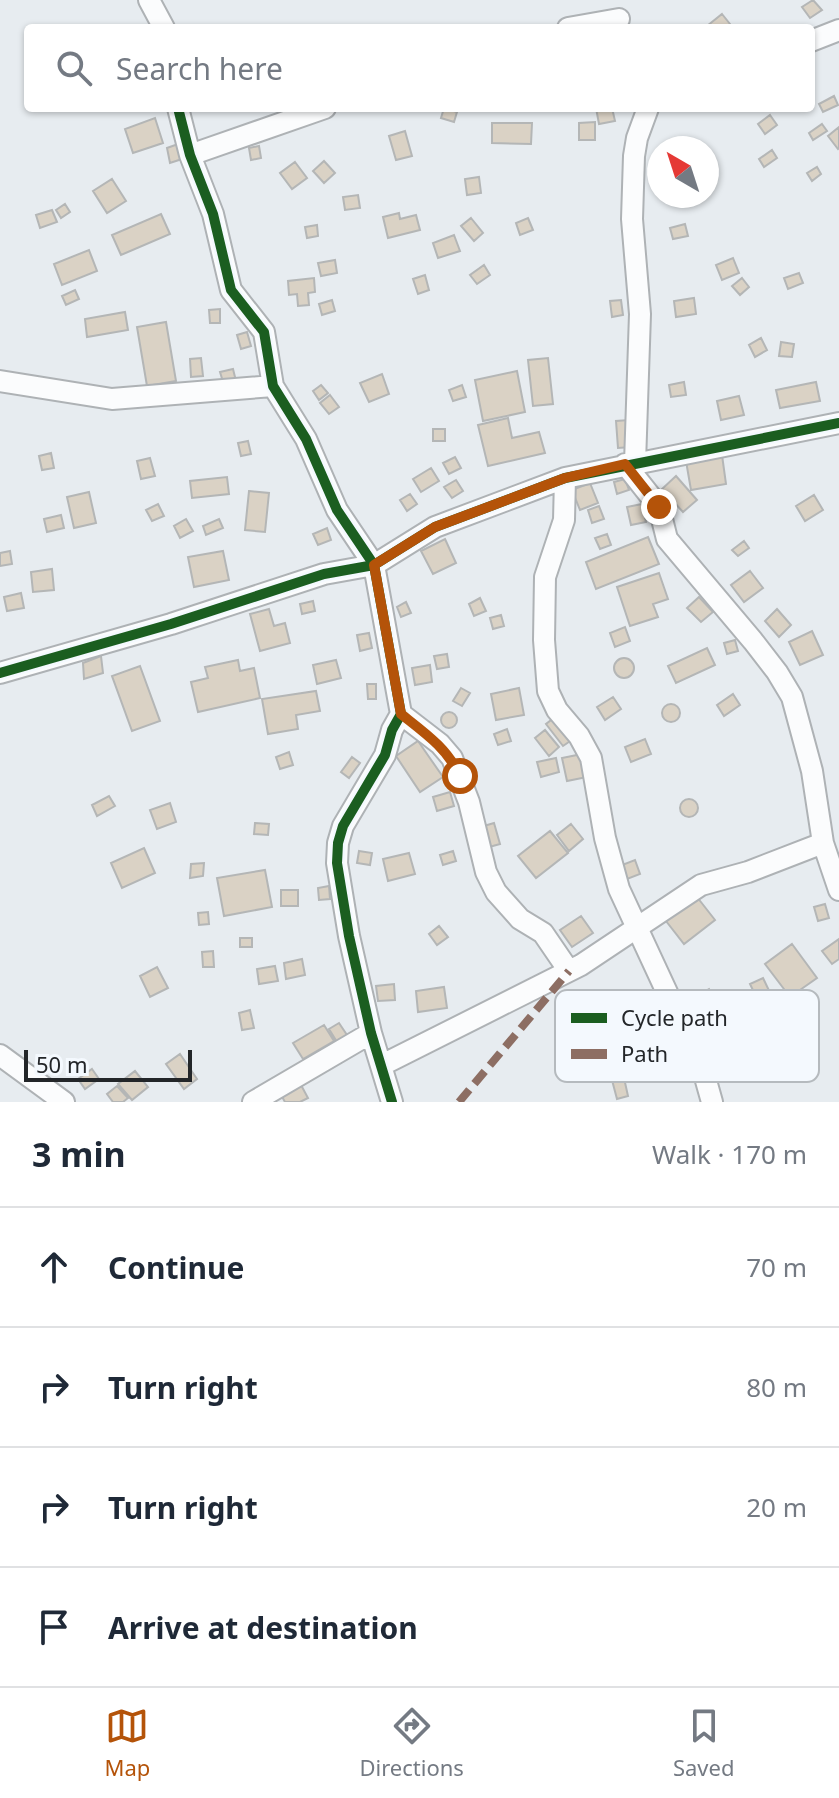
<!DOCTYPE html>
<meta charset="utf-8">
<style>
body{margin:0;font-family:"Noto Sans",sans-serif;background:#f2f2f3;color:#1f2937}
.compass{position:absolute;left:647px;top:136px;width:72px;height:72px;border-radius:50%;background:#fff;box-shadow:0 2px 6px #0004;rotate:321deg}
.scale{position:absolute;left:24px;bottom:20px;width:168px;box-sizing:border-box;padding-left:8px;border:4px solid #232629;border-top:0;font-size:22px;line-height:28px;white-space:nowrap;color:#232629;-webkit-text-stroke:6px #f4f9fe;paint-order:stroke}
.stop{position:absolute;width:24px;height:24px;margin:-18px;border:6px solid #b45309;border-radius:50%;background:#fff}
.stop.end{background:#b45309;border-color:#fff;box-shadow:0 2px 8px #0008}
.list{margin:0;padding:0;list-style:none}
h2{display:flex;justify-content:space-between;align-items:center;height:104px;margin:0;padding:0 32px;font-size:34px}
h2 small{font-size:26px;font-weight:400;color:#747a83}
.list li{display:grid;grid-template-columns:52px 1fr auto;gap:24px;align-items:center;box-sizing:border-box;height:120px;padding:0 32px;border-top:2px solid #e0e1e3}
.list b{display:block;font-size:30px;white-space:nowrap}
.list em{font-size:26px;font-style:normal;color:#747a83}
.icon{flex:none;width:44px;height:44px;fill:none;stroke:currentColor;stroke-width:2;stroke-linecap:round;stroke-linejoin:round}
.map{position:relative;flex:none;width:839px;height:1102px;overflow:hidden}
.search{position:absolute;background:#fff;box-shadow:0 2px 6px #0004;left:24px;right:24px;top:24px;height:88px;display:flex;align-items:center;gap:20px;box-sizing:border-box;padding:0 28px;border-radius:8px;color:#747a83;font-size:30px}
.sheet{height:584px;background:#fff}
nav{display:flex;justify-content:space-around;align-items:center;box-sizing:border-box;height:112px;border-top:2px solid #e0e1e3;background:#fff;font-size:22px;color:#747a83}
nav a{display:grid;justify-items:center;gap:4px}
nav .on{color:#b45309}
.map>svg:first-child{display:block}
.building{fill:#dad2c5;stroke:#b4b6b6;stroke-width:2}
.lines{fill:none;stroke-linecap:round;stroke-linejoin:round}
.street-casing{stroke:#aeb2b5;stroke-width:24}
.street{stroke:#fbfcfd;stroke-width:20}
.quiet{stroke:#8d6e63;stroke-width:8;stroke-dasharray:16 8;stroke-linecap:butt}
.cycleway-casing{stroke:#f4f9fe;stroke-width:15}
.cycleway{stroke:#1b5e20;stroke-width:10}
.route{stroke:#b45309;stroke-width:10}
.key{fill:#f4f9fe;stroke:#b5babe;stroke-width:2}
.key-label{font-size:22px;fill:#232629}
</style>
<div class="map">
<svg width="839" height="1102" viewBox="0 0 839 1102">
<rect width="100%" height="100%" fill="#e7ecf0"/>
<path class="building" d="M813,0L822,10L810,18L802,7Z
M722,14L730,24L725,28H708L707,26Z
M834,96L838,105L823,112L819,104Z
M444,108L457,112L454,122L441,118Z
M596,108H612L615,121L599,124Z
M770,115L777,125L765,134L758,124Z
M155,118L163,143L133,153L125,129Z
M595,122V140H579V123Z
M492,123H532L531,144L492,143Z
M822,124L827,131L813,140L809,133Z
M839,127V148L838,149L828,136Z
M405,131L412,156L396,160L389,136Z
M178,144L182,159L170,163L167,148Z
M259,146L261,158L251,160L249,148Z
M772,150L777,158L764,167L759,159Z
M324,161L335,173L324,183L313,171Z
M295,162L307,178L292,189L280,173Z
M817,167L821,174L812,181L807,173Z
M479,177L481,193L467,195L465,179Z
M112,179L126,201L107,213L93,191Z
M358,195L360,208L345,210L343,197Z
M65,204L70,212L61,218L56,210Z
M52,210L57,222L40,228L36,215Z
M399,213L400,219L416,215L420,230L388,238L383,217Z
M161,214L170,234L121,255L112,235Z
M471,218L483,233L474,241L461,226Z
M528,218L533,230L520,235L516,223Z
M685,224L688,236L673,239L670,228Z
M317,225L318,236L307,238L305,227Z
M454,235L460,251L438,258L433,243Z
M89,250L97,271L62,285L54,264Z
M733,258L739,273L722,280L716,265Z
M335,260L337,273L321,276L318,263Z
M484,265L490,275L477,284L470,275Z
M799,273L803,283L788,289L784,278Z
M425,275L429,290L418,294L413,279Z
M314,278L315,292L308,293L309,305L298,306L297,294L289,295L288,281Z
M742,278L749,287L740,295L732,286Z
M75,290L79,299L66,305L62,296Z
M694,298L696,314L676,317L674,301Z
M332,300L335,311L322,315L319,304Z
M621,300L623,315L612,317L610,301Z
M220,309V323H210L209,310Z
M125,312L128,330L87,337L85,319Z
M166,322L176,381L147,386L137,327Z
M247,332L251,346L241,349L237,335Z
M761,338L767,350L755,357L749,345Z
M781,342L794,344L792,357L779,356Z
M201,358L203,376L191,377L190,359Z
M548,358L553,404L533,406L528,360Z
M233,369L236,381L224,385L220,372Z
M517,371L525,412L483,421L475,380Z
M382,374L389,394L369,402L360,383Z
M684,382L686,395L671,397L669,385Z
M816,382L820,401L780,408L776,390Z
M321,385L328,393L319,400L313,391Z
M462,385L466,397L453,401L449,390Z
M330,395L339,407L329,414L320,403Z
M739,396L744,415L721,420L717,401Z
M508,418L512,438L539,432L545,453L488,466L478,425Z
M629,420L631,447L618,448L616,421Z
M433,429H445V441H433Z
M248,441L251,454L241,456L238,443Z
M51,453L54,468L42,470L39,456Z
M722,455L726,484L691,490L686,461Z
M455,457L461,468L449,474L443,463Z
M150,458L155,476L141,479L137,461Z
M431,468L439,481L421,492L413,479Z
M676,476L697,500L683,512L662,489Z
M227,477L229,494L192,498L190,481Z
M625,479L629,490L617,494L614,482Z
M456,480L463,491L452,498L444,487Z
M590,483L598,503L580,510L572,490Z
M249,491L269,493L265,532L245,530Z
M89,492L96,523L74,528L67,497Z
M410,494L417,504L407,511L400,500Z
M814,495L823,510L805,521L796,506Z
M158,504L164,516L152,521L146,510Z
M642,504L646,522L631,525L627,507Z
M599,506L604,519L592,523L588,510Z
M61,515L64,528L47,532L44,519Z
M186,519L193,531L180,538L174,526Z
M219,519L223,528L206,535L203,526Z
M327,528L331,540L318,545L313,534Z
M607,534L611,545L600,549L595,538Z
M648,537L659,564L596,589L586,562Z
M445,539L456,563L433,574L421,551Z
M744,541L749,548L738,556L732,550Z
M10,551L12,564L0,566V553Z
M223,551L229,580L194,587L188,557Z
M52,569L54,590L33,592L31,572Z
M750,571L763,588L744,602L731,585Z
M659,573L668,599L653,604L658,617L630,626L617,587Z
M21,593L24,608L7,611L4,597Z
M699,597L713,612L701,622L687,608Z
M480,598L486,611L474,616L469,604Z
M313,601L315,611L302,614L300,604Z
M406,602L411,613L401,617L397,607Z
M269,609L274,626L285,623L290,643L260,651L250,614Z
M777,609L791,625L779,637L765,621Z
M501,615L504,626L493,629L490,618Z
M625,627L630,641L615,647L610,633Z
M812,631L823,655L800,665L789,642Z
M369,633L372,648L360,651L357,635Z
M735,640L738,651L727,654L724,643Z
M707,648L715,665L676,683L668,666Z
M447,654L449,667L437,669L434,656Z
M101,656L103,673L84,679L83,663Z
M614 668a10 10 0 1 1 20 0a10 10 0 1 1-20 0Z
M238,660L240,671L254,668L260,698L198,712L191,682L208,678L205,667Z
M336,660L341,678L317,684L313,665Z
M430,665L432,682L415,685L412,668Z
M140,666L160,721L132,731L112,676Z
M367,684H376V699H368Z
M461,688L470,693L462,706L453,701Z
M519,688L524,715L496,720L491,694Z
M316,691L320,711L296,715L298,729L268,734L262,699Z
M733,694L740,705L724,716L717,705Z
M613,697L621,709L605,720L597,707Z
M662 713a9 9 0 1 1 18 0a9 9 0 1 1-18 0Z
M441 720a8 8 0 1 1 16 0a8 8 0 1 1-16 0Z
M559,714L576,737L563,746L546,724Z
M507,729L511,741L498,745L494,734Z
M545,730L559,747L549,756L535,738Z
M645,739L651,754L631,762L625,747Z
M418,741L443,777L420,792L396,756Z
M289,752L293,765L280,769L276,757Z
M582,754L587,777L567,781L562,758Z
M352,757L360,763L349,778L341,772Z
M556,758L559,772L541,777L537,762Z
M450,792L454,806L437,811L433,797Z
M109,796L115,806L97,816L92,805Z
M680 808a9 9 0 1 1 18 0a9 9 0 1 1-18 0Z
M170,803L176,822L157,829L150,810Z
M255,823L269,824L268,835L254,834Z
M494,823L500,844L482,849L477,828Z
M571,824L583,839L569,851L557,835Z
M550,831L568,853L536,878L518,856Z
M144,848L155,873L122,888L111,863Z
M359,851L372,853L370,865L357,863Z
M453,851L456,861L443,865L440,855Z
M409,853L415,874L388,881L383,859Z
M635,860L640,874L627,879L622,865Z
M204,863L203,876L190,878L191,864Z
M265,870L272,907L224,916L217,878Z
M329,886L330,899L319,900L318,888Z
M281,890H298V906H281Z
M697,897L715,920L684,944L666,921Z
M825,904L829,918L818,921L814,907Z
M208,912L209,924L199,925L198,913Z
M581,916L593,933L572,947L560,930Z
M439,926L448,937L437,945L429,934Z
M240,938H252V947H240Z
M839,939V959L832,964L822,951Z
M792,944L817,978L790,997L765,964Z
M213,951L214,967H203L202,952Z
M302,959L305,975L286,979L284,963Z
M275,966L278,981L259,984L257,969Z
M157,967L168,988L150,997L140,976Z
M763,978L774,1001L761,1007L750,984Z
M394,984L395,1000L378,1001L376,986Z
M444,987L447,1008L418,1012L416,991Z
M709,989L736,1034L710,1050L683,1004Z
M250,1010L254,1028L242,1030L239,1013Z
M339,1023L347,1035L337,1042L329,1029Z
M324,1025L334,1041L303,1059L293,1043Z
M180,1054L197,1079L184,1089L166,1064Z
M92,1069L99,1079L85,1089L78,1079Z
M135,1071L148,1087L132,1100L118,1084Z
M624,1078L628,1096L617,1099L612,1080Z
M301,1085L308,1098L300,1102H285L281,1095Z
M117,1086L128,1098L123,1102H113L107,1094Z"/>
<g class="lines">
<defs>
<path id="street" d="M149,0L164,28
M568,28L619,19
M811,41L839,30
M178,108L190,155L213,214L231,290L264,332L273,386L306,439L337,510L374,565L401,714L392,730L385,755L343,826L338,843L337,863L349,936L371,1033L392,1102
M190,155L325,108
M0,381L112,399L273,386
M635,463L640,314L632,219L634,156L637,138L648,108
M625,464L659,507L667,539L753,641L777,672L792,697L812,771L823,843L839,890
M565,478L564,520L545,577L544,640L548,691L557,710L579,736L591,758L605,838L619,889L703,1070L712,1102
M0,673L171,624L324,574L374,565L435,527L565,478L839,423
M401,714L440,744L452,758L469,802L486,872L496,892L520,919L543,933L569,971
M0,1055L64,1102
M382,1065L581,965L701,885L748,872L823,843
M253,1102L371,1033"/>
</defs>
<use href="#street" class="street-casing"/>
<use href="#street" class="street"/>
<path class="quiet" d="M459,1102L569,971"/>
<defs>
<path id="cycleway" d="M178,108L190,155L213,214L231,290L264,332L273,386L306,439L337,510L374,565L401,714L392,730L385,755L343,826L338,843L337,863L349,936L371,1033L392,1102
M0,673L171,624L324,574L374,565L435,527L565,478L839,423"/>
</defs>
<use href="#cycleway" class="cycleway-casing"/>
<use href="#cycleway" class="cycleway"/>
</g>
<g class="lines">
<path class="route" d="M460,776C447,748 425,733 401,714L374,565L435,527L565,478L625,464L659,507"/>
</g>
<rect x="555" y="990" width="264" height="92" rx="12" class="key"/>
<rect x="571" y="1013" width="36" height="10" fill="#1b5e20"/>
<rect x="571" y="1049" width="36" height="10" fill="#8d6e63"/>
<g class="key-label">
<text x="621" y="1026">Cycle path</text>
<text x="621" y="1062">Path</text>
</g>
</svg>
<svg class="compass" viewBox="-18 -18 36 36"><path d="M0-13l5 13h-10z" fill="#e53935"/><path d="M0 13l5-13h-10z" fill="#747a83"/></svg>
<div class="scale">50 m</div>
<div class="stop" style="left:460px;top:776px"></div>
<div class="stop end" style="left:659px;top:507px"></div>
<div class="search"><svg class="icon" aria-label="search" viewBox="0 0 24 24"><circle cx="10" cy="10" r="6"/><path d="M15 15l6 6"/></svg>Search here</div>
</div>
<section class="sheet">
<h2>3 min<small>Walk · 170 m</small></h2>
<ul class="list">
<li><svg class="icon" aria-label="ahead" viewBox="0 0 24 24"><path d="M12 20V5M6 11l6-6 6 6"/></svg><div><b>Continue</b></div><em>70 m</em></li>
<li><svg class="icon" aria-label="right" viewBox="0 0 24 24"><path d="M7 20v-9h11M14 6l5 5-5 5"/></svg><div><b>Turn right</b></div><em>80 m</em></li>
<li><svg class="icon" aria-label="right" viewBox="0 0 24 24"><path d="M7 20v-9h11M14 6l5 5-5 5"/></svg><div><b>Turn right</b></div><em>20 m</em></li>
<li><svg class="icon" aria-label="arrive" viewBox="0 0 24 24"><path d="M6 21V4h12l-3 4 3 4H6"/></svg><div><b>Arrive at destination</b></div></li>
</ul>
</section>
<nav>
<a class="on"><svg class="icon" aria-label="map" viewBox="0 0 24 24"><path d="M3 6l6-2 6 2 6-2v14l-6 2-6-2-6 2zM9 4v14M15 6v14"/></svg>Map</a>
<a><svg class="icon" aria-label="directions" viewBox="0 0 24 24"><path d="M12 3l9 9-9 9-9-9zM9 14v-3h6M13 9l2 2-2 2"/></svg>Directions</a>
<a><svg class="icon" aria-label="saved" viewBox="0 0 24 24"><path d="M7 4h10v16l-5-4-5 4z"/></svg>Saved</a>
</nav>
